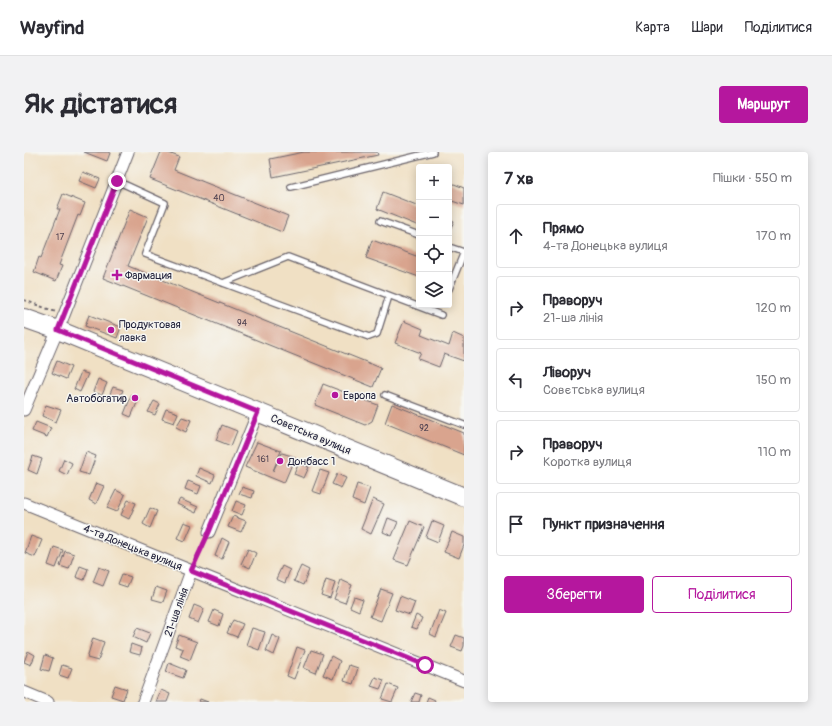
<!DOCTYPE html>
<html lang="uk">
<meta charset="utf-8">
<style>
body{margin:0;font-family:Pangolin,sans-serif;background:#f2f2f3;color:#2b2b33}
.controls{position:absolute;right:12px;top:12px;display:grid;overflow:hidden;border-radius:4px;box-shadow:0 2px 10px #0003}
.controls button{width:36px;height:36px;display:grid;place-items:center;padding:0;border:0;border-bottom:1px solid #e1e1e2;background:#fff;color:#2b2b33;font:20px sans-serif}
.stop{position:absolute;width:12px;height:12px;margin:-9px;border:3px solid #b5179e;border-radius:50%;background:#fff}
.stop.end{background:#b5179e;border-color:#fff;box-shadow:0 1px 4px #0008}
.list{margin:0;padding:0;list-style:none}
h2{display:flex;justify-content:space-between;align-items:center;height:52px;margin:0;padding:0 16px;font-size:17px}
h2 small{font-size:13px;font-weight:400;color:#7c7c81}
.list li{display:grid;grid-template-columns:26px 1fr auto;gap:12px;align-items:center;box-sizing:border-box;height:64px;margin:0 8px 8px;padding:0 8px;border:1px solid #e1e1e2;border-radius:4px}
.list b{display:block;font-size:15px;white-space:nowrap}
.list p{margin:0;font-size:13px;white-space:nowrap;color:#7c7c81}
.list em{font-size:13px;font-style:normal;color:#7c7c81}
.actions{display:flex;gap:8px;padding:12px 16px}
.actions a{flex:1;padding:9px 0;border:1px solid #b5179e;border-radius:4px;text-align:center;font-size:14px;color:#b5179e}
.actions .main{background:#b5179e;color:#fff}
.icon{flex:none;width:22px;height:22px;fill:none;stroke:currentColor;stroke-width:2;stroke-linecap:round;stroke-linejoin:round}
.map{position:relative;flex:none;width:440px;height:550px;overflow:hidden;border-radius:4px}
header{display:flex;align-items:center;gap:24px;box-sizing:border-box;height:56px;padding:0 20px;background:#fff;border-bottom:1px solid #e1e1e2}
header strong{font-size:19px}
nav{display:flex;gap:22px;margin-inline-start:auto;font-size:14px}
.intro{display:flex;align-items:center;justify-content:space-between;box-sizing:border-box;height:96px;padding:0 24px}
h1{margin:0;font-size:28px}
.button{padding:10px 18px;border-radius:4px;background:#b5179e;color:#fff;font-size:14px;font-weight:700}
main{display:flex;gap:24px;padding:0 24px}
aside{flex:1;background:#fff;border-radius:4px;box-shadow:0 2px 10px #0003}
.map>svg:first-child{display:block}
.building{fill:#d9a48e}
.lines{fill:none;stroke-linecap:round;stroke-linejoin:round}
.service-casing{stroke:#6a646b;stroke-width:8}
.minor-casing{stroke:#6a646b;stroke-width:13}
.primary-casing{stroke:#6a646b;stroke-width:20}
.path{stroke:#6a646b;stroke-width:2;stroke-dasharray:3 3;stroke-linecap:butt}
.service{stroke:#fff;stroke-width:5.5}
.minor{stroke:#fff;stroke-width:11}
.primary{stroke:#fff;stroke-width:18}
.route{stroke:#b5179e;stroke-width:5}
.poi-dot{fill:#b5179e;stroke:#f6f6f2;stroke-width:1.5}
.labels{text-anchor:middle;stroke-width:3;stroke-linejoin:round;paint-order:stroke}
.number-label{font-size:9px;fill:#504250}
.poi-label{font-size:11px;fill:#22223b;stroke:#f6f6f2;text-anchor:start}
.street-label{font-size:11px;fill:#22223b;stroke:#f6f6f2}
</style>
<header>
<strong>Wayfind</strong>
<nav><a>Карта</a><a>Шари</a><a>Поділитися</a></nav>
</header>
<div class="intro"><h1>Як дістатися</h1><a class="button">Маршрут</a></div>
<main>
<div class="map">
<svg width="440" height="550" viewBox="0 0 440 550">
<rect width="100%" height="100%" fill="#f6f6f2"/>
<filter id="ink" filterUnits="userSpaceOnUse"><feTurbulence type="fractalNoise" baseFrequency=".025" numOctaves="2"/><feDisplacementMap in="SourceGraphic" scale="8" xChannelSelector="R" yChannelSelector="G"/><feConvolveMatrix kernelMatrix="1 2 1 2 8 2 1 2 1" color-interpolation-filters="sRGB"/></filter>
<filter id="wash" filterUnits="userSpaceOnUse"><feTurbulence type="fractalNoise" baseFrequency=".012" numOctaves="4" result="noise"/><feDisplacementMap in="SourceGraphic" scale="16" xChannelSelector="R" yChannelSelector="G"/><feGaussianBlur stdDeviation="0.9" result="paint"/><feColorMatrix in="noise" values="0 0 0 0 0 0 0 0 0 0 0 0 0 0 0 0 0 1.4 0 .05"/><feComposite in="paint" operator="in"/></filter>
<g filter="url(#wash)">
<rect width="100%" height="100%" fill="#f0e0c4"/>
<g id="blocks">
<path class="building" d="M60,0H84L86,1L83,9Z
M137,0H142L155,5L150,18L264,64L258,80L126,27Z
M280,0H353L354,3L249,25L246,7Z
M59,20L76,27L72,36L55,29Z
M425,30L440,36V53L425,48Z
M359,40L395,54V74L353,57Z
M39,42L61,51L56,64L54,63L35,113L38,114L32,129L10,120L15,105L17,106L36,57H33Z
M106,57L124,65L104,114L357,216L349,235L79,126Z
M425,67L430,69L425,80Z
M348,88L395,105V125L342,106Z
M65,163L97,175L93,186L61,174Z
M380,169L399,177L397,183L425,194L429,181L440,186V209L420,202L415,215L394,207L397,201L371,191Z
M33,209L47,215L42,227L28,221Z
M57,220L64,222L56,240L50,237Z
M74,227L83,231L78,243L69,240Z
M299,232L354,253L348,269L341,273L291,253Z
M89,235L99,238L95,248L85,244Z
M108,242L115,246L107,265L100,262Z
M130,249L136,252L131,263L124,260Z
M368,252L440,281V303L361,271Z
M22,253L37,258L32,270L18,264Z
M142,257L154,261L150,271L138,267Z
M158,265L167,268L162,280L152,275Z
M12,270L27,276L23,285L8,279Z
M198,273L213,279L207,294L192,288Z
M233,290L257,299L249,319L258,301L271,305L260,331L221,315Z
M62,300L72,304L65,323L55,320Z
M9,304L18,307L13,322L4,318Z
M40,307L48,311L43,323L35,319Z
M275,311L285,315L280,326L270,322Z
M175,316L191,323L188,331L172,324Z
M296,318L305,321L297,342L288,339Z
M313,322L322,326L317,336L308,332Z
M164,329L177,334L174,342L161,337Z
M72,331L80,334L72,352L65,348Z
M333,332L346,336L340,353L328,348Z
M218,335L230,339L228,346L215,342Z
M92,338L101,343L93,360L83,356Z
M156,347L174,355L172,361L153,352Z
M349,347L360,352L347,382L337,377Z
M104,348L112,351L105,367L97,363Z
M212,349L222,353L218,363L208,359Z
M126,356L133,359L126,376L119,372Z
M209,364L222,369L217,380L204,375Z
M364,366L374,370L368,384L359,380Z
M386,369L400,375L384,413L370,408Z
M408,369L420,374L414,390L402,385Z
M160,370L168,373L161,389L153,386Z
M428,380L440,385V393L435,406L420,400Z
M7,384L18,388L11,405L1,401Z
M198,386L205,390L198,407L191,404Z
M30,395L39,398L32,416L24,413Z
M224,397L232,401L226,416L217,412Z
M41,399L50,402L45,417L36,414Z
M56,414L64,417L60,428L52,425Z
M258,414L266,418L261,431L252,427Z
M277,414L285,418L279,433L270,429Z
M75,415L85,419L79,434L69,430Z
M98,422L107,425L103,435L94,432Z
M302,428L311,431L306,446L297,443Z
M317,428L328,433L321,451L310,447Z
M132,435L143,439L139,450L128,447Z
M357,437L368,441L357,469L346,465Z
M376,444L391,450L386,463L371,458Z
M330,445L339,448L335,459L326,455Z
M170,453L180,457L174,471L165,467Z
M190,458L199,462L195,474L185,470Z
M415,458L422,461L412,485L406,482Z
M392,463L398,466L393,477L387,475Z
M209,468L219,472L213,485L203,481Z
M113,476L126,481L122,491L109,485Z
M228,476L241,480L235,498L222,493Z
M155,483L173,490L166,508L156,504L159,497L151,494Z
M248,483L256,487L250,503L242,499Z
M432,483L440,486V494L438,499L427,495Z
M69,486L80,490L74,509L63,506Z
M107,492L118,496L116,503L105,500Z
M273,495L281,498L270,527L263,524Z
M287,498L299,502L292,521L280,516Z
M4,499L11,503L7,513L0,510Z
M21,503L29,506L25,519L17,517Z
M307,504L316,509L309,527L299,523Z
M145,511L162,518L159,526L142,520Z
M38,513L48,516L44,526L35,523Z
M325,513L334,516L329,532L320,529Z
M351,525L360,528L356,537L347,534Z
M364,532L374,536L368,550L358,547Z
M91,533L103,537L99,548L87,544Z
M137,538L146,542L143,550H132Z
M391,541L397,543L395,550H387Z
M404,545L411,548L410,550H402Z
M176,547L184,550H175Z"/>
</g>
</g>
<g filter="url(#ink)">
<use href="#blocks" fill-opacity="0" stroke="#6a646b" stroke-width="1"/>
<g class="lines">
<defs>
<path id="service" d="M93,29L141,51L121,102L345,185L353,182L365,144
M267,35L409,0
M356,69L395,83
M425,95L440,100L425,137
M199,131L264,105L417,163
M361,243L440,273"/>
<path id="minor" d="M0,258L40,163L104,0
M0,351L440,529
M185,380L234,260
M0,540L24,550
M119,550L167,419"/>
<path id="primary" d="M0,166L34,178L440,345"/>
</defs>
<use href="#service" class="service-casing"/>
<use href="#minor" class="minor-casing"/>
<use href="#primary" class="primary-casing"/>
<path class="path" d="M0,148L32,160
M171,409L181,388"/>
<use href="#service" class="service"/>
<use href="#minor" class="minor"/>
<use href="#primary" class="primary"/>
</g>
</g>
<g class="lines" filter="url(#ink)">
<path class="route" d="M93,29L34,178L234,260L185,380L167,419L401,513"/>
</g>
<g class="poi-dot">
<path d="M91 117h4v4h4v4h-4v4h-4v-4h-4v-4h4z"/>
<circle cx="87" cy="178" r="4"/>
<circle cx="311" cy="243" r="4"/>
<circle cx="111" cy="246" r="4"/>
<circle cx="256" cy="309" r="4"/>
</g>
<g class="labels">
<g class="number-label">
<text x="195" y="49">40</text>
<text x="36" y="88">17</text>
<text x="218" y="174">94</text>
<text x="400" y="279">92</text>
<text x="239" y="310">161</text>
</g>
<g class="poi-label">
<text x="101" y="127">Фармация</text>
<text x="95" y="176">Продуктовая<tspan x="95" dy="13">лавка</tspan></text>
<text x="319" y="247">Европа</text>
<text x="103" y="250" text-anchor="end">Автобогатир</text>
<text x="264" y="313">Донбасс 1</text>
</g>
<g class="street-label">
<text transform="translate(287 282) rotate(23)" y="4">Совєтська вулиця</text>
<text transform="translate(109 395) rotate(22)" y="4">4-та Донецька вулиця</text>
<text transform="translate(152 460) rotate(-70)" y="4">21-ша лінія</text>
</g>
</g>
</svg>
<div class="controls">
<button>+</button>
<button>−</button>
<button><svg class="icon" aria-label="locate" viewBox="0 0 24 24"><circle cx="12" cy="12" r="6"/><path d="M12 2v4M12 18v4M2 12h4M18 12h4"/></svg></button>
<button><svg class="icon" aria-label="layers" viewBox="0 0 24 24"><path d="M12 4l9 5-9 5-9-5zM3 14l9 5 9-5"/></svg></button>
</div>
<div class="stop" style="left:401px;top:513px"></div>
<div class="stop end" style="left:93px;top:29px"></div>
</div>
<aside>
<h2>7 хв<small>Пішки · 550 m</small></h2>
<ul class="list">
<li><svg class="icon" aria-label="ahead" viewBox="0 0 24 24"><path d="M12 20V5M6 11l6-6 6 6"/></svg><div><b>Прямо</b><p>4-та Донецька вулиця</p></div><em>170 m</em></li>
<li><svg class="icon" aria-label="right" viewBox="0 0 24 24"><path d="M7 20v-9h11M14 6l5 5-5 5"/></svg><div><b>Праворуч</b><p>21-ша лінія</p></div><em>120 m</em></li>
<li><svg class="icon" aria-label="left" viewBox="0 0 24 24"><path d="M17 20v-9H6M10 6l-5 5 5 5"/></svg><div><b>Ліворуч</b><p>Совєтська вулиця</p></div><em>150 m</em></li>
<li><svg class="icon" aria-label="right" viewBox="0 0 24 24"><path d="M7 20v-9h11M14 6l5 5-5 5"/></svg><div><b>Праворуч</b><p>Коротка вулиця</p></div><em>110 m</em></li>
<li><svg class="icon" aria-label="arrive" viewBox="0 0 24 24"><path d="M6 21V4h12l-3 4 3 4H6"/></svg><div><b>Пункт призначення</b></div></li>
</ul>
<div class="actions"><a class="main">Зберегти</a><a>Поділитися</a></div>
</aside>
</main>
